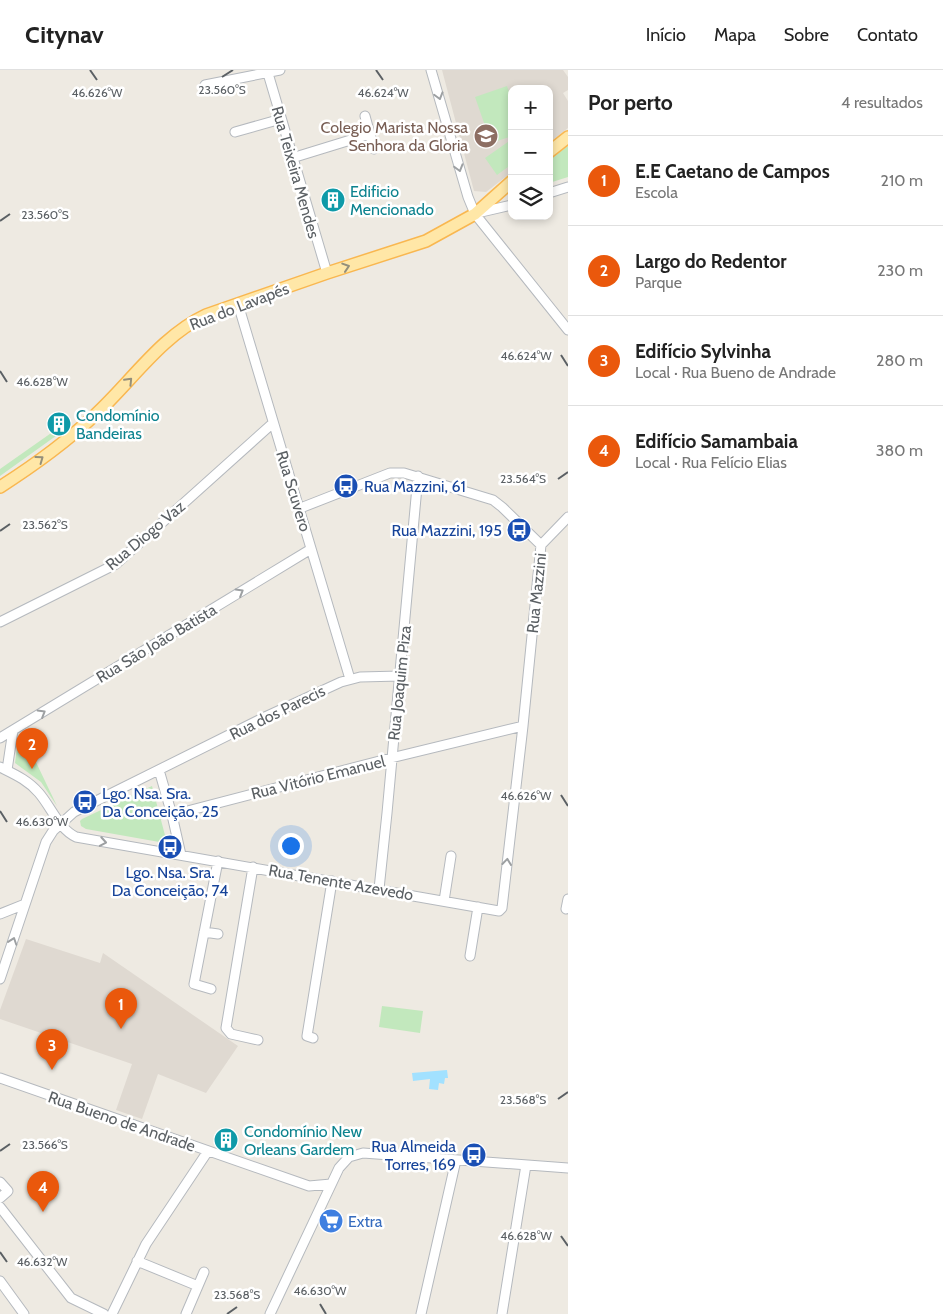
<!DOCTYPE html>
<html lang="pt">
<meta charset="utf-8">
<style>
body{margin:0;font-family:Cabin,sans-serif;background:#f6f6f6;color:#222}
.controls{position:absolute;right:15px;top:15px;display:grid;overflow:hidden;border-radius:10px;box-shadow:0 2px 8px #0003}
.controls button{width:45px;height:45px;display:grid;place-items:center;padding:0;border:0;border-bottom:1px solid #e0e0e0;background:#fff;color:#222;font:25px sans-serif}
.you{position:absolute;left:290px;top:775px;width:18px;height:18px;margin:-12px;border:4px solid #fff;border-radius:50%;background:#1a73e8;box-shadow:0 0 0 8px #1a73e833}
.badge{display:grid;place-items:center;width:32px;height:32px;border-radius:50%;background:#ea580c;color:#fff;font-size:16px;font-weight:700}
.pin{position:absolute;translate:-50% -41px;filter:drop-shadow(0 1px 2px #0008)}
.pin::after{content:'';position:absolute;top:26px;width:18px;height:15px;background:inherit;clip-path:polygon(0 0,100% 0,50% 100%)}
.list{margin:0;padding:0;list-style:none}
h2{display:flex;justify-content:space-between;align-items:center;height:65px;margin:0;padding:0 20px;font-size:21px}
h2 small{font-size:16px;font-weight:400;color:#767676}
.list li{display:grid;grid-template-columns:32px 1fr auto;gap:15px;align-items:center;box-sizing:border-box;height:90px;padding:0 20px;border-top:1px solid #e0e0e0}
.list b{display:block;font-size:19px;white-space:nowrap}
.list p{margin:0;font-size:16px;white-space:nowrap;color:#767676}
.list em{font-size:16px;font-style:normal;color:#767676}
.icon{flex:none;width:28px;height:28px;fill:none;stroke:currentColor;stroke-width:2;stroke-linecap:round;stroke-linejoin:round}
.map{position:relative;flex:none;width:568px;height:1244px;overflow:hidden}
header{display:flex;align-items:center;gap:30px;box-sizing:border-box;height:70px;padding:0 25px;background:#fff;border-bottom:1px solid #e0e0e0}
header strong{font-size:24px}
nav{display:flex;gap:28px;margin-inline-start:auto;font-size:18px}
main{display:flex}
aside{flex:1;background:#fff}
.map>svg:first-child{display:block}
.education{fill:#dfd9d1}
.green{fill:#c2e8bd}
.water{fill:#a2e1ff}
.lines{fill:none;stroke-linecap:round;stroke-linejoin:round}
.minor-casing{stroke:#b5b9be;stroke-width:11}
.major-casing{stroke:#f9b750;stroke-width:14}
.minor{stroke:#fff;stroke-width:9}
.major{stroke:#ffe7a7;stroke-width:11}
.oneway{stroke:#9da0a2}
.oneway2{stroke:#948f7b}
.ticks{fill:none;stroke:#5b6064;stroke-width:2}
.labels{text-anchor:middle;stroke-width:5;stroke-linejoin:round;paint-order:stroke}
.education-label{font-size:16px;fill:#785e54;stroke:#fff;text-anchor:end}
.street-label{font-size:16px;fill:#5b6064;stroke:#fff}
.culture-label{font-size:16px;fill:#0d838f;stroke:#fff;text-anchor:start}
.transit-label{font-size:16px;fill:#164399;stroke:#fff;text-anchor:start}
.shop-label{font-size:16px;fill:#366cbe;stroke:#fff;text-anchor:start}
.ticks-label{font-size:12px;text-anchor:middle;fill:#5b6064;stroke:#fff;stroke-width:5;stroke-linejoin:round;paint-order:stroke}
</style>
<header>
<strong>Citynav</strong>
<nav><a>Início</a><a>Mapa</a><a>Sobre</a><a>Contato</a></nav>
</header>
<main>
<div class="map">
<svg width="568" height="1244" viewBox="0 0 568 1244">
<rect width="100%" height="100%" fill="#eeeae2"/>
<path class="education" d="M442,0H563L568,7V20L563,23L568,31V58L549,73V19H512V102L486,122L474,121Z
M26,869L100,893L103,883L238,976L206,1023L158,1004L142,1049L116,1040L132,994L0,949V940Z"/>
<path class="green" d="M507,16L512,31V66L491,73L475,27Z
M512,69V94L497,105L485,88Z
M568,76V107L549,113V90Z
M64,354L67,358L0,406V399Z
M22,663L57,736L41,712L15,693L18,670Z
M152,716L166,769L165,773L86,759L81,756L80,751L82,749Z
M382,936L423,941L420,963L379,957Z"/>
<path class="water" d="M447,1000L448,1008H445L444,1014L439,1013L438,1020L429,1019L430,1009L413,1011L412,1003Z"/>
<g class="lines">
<defs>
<path id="minor" d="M267,0L327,203
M431,0L468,127L475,144L568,260
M205,15L280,0
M365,46L374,79
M235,62L281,49
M292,88L370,64
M549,123L568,117
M477,143L512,135
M238,234L350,609
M298,439L390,403H404L493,430L502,437L541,475
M541,475L568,447
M0,552L116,494L273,353
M0,668L311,479
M0,697C14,704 28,710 39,723C51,737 59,759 76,767L499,841L502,838L523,656L541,475
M7,700L13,660
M159,700L172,745L181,785
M172,745L391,688L523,656
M253,797L226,958L231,964L258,970
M379,819L387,743L418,406
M444,831L451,786
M566,839L568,829
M0,844L25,834
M204,862L218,864
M470,886L478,837
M0,909L46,772L53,761L74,742L267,646L341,612L360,607L400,606
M211,919L194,914L218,791
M313,968L307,966L332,811
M0,1008L309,1116L331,1114
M0,1112L8,1121L0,1128
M0,1137L71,1228L104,1244
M137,1191L198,1216
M0,1211L24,1244
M112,1244L146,1174L208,1081
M186,1244L204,1202
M270,1244L339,1098L349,1087L363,1083L568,1098
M421,1244L456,1090
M502,1244L526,1095"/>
<path id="major" d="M549,82L568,67
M0,417C33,396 66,372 95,345C131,312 161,266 206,245L327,203L426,171L475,144L512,111"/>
</defs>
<use href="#minor" class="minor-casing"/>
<use href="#major" class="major-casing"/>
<use href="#minor" class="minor"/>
<use href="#major" class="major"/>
</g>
<defs><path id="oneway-chevron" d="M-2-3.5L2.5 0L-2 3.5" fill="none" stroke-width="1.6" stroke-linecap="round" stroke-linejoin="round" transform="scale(1.25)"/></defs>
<g class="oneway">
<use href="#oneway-chevron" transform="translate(439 26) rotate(74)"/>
<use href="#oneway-chevron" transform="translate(459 98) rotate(74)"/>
<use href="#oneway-chevron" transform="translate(240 522) rotate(-31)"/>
<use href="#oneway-chevron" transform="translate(42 643) rotate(-31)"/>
<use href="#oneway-chevron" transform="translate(103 772) rotate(10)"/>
<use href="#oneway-chevron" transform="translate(507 792) rotate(-83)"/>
<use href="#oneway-chevron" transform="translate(13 871) rotate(-71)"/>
</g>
<g class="oneway2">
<use href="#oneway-chevron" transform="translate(346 197) rotate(-18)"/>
<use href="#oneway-chevron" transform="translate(129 311) rotate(-46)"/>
<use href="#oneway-chevron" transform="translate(40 389) rotate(-36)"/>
</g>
<path class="ticks" d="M90,0L97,10M376,0L383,10M222,7L233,0M0,151L10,144M561,285L568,296M0,301L7,312M558,409L568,402M0,461L10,454M561,725L568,736M0,741L7,752M558,1029L568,1022M0,1081L10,1074M561,1166L568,1176M0,1182L7,1192M320,1234L326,1244M227,1244L237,1237"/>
<defs>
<symbol id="school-disc" viewBox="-11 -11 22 22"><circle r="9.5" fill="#8d6e63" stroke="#fff"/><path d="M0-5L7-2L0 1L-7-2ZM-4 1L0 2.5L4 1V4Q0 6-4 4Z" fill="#fff"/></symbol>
<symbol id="building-disc" viewBox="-11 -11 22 22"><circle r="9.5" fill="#0f9aa8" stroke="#fff"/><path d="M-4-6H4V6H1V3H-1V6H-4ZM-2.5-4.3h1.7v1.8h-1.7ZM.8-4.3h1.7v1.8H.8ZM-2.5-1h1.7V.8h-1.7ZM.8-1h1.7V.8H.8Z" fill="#fff"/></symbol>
<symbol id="bus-disc" viewBox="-11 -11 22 22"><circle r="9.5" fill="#1a4fb4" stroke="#fff"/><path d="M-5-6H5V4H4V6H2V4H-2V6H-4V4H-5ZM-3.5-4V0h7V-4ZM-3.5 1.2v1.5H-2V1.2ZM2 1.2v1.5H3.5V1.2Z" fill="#fff"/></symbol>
<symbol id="supermarket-disc" viewBox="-11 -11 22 22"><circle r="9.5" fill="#3f7fe0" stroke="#fff"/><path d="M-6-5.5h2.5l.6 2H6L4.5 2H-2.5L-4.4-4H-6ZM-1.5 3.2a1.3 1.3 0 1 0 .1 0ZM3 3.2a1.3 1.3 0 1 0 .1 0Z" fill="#fff"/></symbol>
</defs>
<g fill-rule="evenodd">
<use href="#school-disc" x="472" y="52" width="28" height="28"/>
<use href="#building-disc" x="319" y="116" width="28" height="28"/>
<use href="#building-disc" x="45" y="340" width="28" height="28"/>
<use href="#bus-disc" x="332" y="402" width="28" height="28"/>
<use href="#bus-disc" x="505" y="446" width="28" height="28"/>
<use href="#bus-disc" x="71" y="718" width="28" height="28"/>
<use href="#bus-disc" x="156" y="763" width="28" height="28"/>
<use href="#building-disc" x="212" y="1056" width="28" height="28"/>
<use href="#bus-disc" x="460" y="1071" width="28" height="28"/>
<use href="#supermarket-disc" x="317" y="1137" width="28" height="28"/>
</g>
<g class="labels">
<g class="education-label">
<text x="468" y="63">Colegio Marista Nossa<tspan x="468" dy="18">Senhora da Gloria</tspan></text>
</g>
<g class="street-label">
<text transform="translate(296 102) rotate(74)" y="6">Rua Teixeira Mendes</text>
<text transform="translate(239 236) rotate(-21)" y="6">Rua do Lavapés</text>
<text transform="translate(294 421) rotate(73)" y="6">Rua Scuvero</text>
<text transform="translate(145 465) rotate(-40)" y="6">Rua Diogo Vaz</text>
<text transform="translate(536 523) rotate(-84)" y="6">Rua Mazzini</text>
<text transform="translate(156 573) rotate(-31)" y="6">Rua São João Batista</text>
<text transform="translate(399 613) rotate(-84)" y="6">Rua Joaquim Piza</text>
<text transform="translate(277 642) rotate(-26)" y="6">Rua dos Parecis</text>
<text transform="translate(318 707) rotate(-14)" y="6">Rua Vitório Emanuel</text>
<text transform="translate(341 812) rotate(10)" y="6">Rua Tenente Azevedo</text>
<text transform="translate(122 1051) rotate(19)" y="6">Rua Bueno de Andrade</text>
</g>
<g class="culture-label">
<text x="350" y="127">Edificio<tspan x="350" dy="18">Mencionado</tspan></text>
<text x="76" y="351">Condomínio<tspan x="76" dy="18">Bandeiras</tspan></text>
<text x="244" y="1067">Condomínio New<tspan x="244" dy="18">Orleans Gardem</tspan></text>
</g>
<g class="transit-label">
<text x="364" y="422">Rua Mazzini, 61</text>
<text x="502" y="466" text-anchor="end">Rua Mazzini, 195</text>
<text x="102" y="729">Lgo. Nsa. Sra.<tspan x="102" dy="18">Da Conceição, 25</tspan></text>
<text x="170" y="808" text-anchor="middle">Lgo. Nsa. Sra.<tspan x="170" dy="18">Da Conceição, 74</tspan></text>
<text x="456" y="1082" text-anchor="end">Rua Almeida<tspan x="456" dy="18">Torres, 169</tspan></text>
</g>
<g class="shop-label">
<text x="348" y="1157">Extra</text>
</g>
</g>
<g class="ticks-label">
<text x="222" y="24">23.560°S</text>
<text x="97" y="27">46.626°W</text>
<text x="383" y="27">46.624°W</text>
<text x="45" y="149">23.560°S</text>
<text x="526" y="290">46.624°W</text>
<text x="42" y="316">46.628°W</text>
<text x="523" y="413">23.564°S</text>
<text x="45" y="459">23.562°S</text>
<text x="526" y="730">46.626°W</text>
<text x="42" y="756">46.630°W</text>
<text x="523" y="1034">23.568°S</text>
<text x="45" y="1079">23.566°S</text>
<text x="526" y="1170">46.628°W</text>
<text x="42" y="1196">46.632°W</text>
<text x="320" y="1225">46.630°W</text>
<text x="237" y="1229">23.568°S</text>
</g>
</svg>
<div class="controls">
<button>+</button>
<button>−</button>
<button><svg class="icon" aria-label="layers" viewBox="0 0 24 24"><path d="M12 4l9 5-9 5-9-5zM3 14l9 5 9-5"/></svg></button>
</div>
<div class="you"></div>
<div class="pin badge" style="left:121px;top:959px">1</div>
<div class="pin badge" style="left:32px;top:699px">2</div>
<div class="pin badge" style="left:52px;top:1000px">3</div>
<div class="pin badge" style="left:43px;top:1142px">4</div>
</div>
<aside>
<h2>Por perto<small>4 resultados</small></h2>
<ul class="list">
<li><span class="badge">1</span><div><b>E.E Caetano de Campos</b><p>Escola</p></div><em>210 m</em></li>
<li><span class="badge">2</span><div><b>Largo do Redentor</b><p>Parque</p></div><em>230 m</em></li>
<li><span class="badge">3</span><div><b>Edifício Sylvinha</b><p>Local · Rua Bueno de Andrade</p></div><em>280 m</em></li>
<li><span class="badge">4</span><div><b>Edifício Samambaia</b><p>Local · Rua Felício Elias</p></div><em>380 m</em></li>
</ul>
</aside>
</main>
